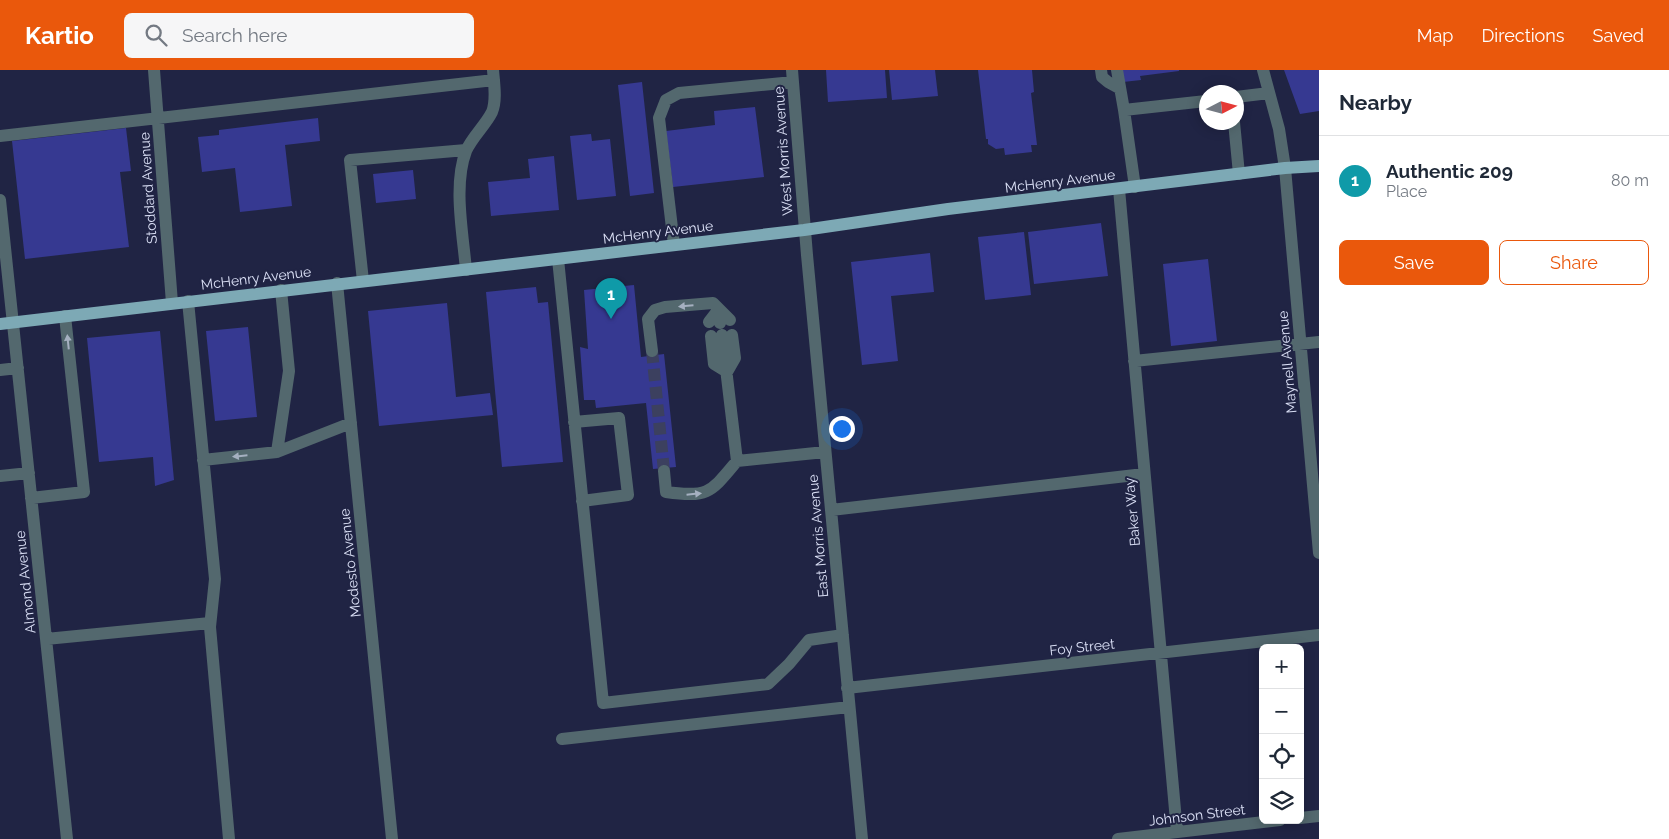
<!DOCTYPE html>
<meta charset="utf-8">
<style>
body{margin:0;font-family:Raleway,sans-serif;background:#f6f6f7;color:#1f2937}
.controls{position:absolute;right:15px;bottom:15px;display:grid;overflow:hidden;border-radius:8px;box-shadow:0 2px 12px #0003}
.controls button{width:45px;height:45px;display:grid;place-items:center;padding:0;border:0;border-bottom:1px solid #e0e1e3;background:#fff;color:#1f2937;font:25px sans-serif}
.compass{position:absolute;left:1199px;top:15px;width:45px;height:45px;border-radius:50%;background:#fff;box-shadow:0 2px 12px #0003;rotate:84deg}
.you{position:absolute;left:841px;top:358px;width:18px;height:18px;margin:-12px;border:4px solid #fff;border-radius:50%;background:#1a73e8;box-shadow:0 0 0 8px #1a73e833}
.badge{display:grid;place-items:center;width:32px;height:32px;border-radius:50%;background:#ea580c;color:#fff;font-size:16px;font-weight:700}
.pin{position:absolute;translate:-50% -41px;filter:drop-shadow(0 1px 2px #0008)}
.pin::after{content:'';position:absolute;top:26px;width:18px;height:15px;background:inherit;clip-path:polygon(0 0,100% 0,50% 100%)}
.list{margin:0;padding:0;list-style:none}
h2{display:flex;justify-content:space-between;align-items:center;height:65px;margin:0;padding:0 20px;font-size:21px}
h2 small{font-size:16px;font-weight:400;color:#747a83}
.list li{display:grid;grid-template-columns:32px 1fr auto;gap:15px;align-items:center;box-sizing:border-box;height:90px;padding:0 20px;border-top:1px solid #e0e1e3}
.list b{display:block;font-size:19px;white-space:nowrap}
.list p{margin:0;font-size:16px;white-space:nowrap;color:#747a83}
.list em{font-size:16px;font-style:normal;color:#747a83}
.actions{display:flex;gap:10px;padding:15px 20px}
.actions a{flex:1;padding:11px 0;border:1px solid #ea580c;border-radius:8px;text-align:center;font-size:18px;color:#ea580c}
.actions .main{background:#ea580c;color:#fff}
.icon{flex:none;width:28px;height:28px;fill:none;stroke:currentColor;stroke-width:2;stroke-linecap:round;stroke-linejoin:round}
.map{position:relative;flex:none;width:1319px;height:769px;overflow:hidden}
header{display:flex;align-items:center;gap:30px;box-sizing:border-box;height:70px;padding:0 25px;background:#ea580c;color:#fff}
header strong{font-size:24px}
nav{display:flex;gap:28px;margin-inline-start:auto;font-size:18px}
.search{width:350px;height:45px;background:#f6f6f7;display:flex;align-items:center;gap:12px;box-sizing:border-box;padding:0 18px;border-radius:8px;color:#747a83;font-size:19px}
main{display:flex}
aside{flex:1;background:#fff}
.map>svg:first-child{display:block}
.building{fill:#363991}
.lines{fill:none;stroke-linecap:round;stroke-linejoin:round}
.minor-tunnel{stroke:#3c405f;stroke-width:12;stroke-dasharray:12 6;stroke-linecap:butt}
.minor{stroke:#53686e;stroke-width:12}
.major{stroke:#7da9b5;stroke-width:12}
.oneway{fill:#a5b0c0}
.labels{text-anchor:middle;stroke-width:4;stroke-linejoin:round;paint-order:stroke}
.street-label{font-size:14px;fill:#dbe0f6;stroke:#202444}
</style>
<header>
<strong>Kartio</strong>
<div class="search"><svg class="icon" aria-label="search" viewBox="0 0 24 24"><circle cx="10" cy="10" r="6"/><path d="M15 15l6 6"/></svg>Search here</div>
<nav><a>Map</a><a>Directions</a><a>Saved</a></nav>
</header>
<main>
<div class="map">
<svg width="1319" height="769" viewBox="0 0 1319 769">
<rect width="100%" height="100%" fill="#202444"/>
<path class="building" d="M826,0H885L887,28L828,32Z
M889,0H935L938,26L892,30Z
M978,0H1032L1034,22L1031,23L1037,75H1031L1032,82L1005,85L1004,78L996,79L988,74V69H986Z
M1122,0H1179V1L1140,6L1141,10L1123,12Z
M1284,0H1319V41L1300,44Z
M642,12L654,123L630,126L618,15Z
M755,37L764,107L673,117L666,61L715,55L714,41Z
M318,48L320,71L285,75L292,136L240,142L235,98L202,102L198,67L219,65V60Z
M126,58L131,101L120,102L129,177L25,189L12,71Z
M591,64L592,71L610,69L616,126L577,130L570,66Z
M554,86L559,140L491,146L488,112L530,108L528,89Z
M413,100L416,129L376,133L373,104Z
M1101,153L1108,206L1034,214L1028,162Z
M1024,162L1031,225L985,230L978,167Z
M930,183L934,222L891,226L898,291L862,295L851,192Z
M1208,189L1217,271L1171,276L1163,194Z
M634,215L641,287L664,284L676,397L653,399L646,333L596,338L595,330H584L580,277L588,279L584,220Z
M536,217L538,233L548,232L563,392L502,397L486,222Z
M447,233L456,327L490,323L493,345L379,356L368,241Z
M248,257L257,347L215,351L206,261Z
M160,261L174,410L155,416L153,387L99,392L87,268Z"/>
<g class="lines">
<path class="minor-tunnel" d="M652,281L664,401"/>
<path class="minor" d="M154,0L172,233
M792,0L807,185L862,769
M1101,0L1102,7L1108,12L1119,18
M1117,0L1124,40L1135,117
M1263,0L1279,59L1285,98L1319,483
M1236,27L1269,23
M1124,40L1206,31
M1234,52L1239,104
M0,66L494,10
M1119,119L1177,762
M0,130L67,769
M674,175L659,48L666,30L679,23L793,12
M558,189L603,633L768,614L789,594L809,570L843,565
M466,200C463,164 453,115 466,81C472,67 485,56 492,42C497,30 494,13 493,0
M363,211L350,90L466,80
M337,213L392,769
M188,231L215,509L210,557L229,769
M709,252L719,239L730,250
M722,265L737,391L825,382
M711,266L714,294L727,302
M652,281L648,249L655,240L665,237L713,233L719,239L720,253
M1134,291L1319,272
M0,300L18,298
M727,302L735,288L732,265
M574,352L619,348L628,425L582,431
M277,382L289,301L281,220
M203,390L277,382L351,353
M664,401L666,422C709,428 711,422 737,391
M0,406L29,403
M31,428L84,422L65,246
M831,440L1144,404
M46,569L210,553
M847,618L1319,565
M562,669L849,637
M1300,748L1319,746
M1118,769L1280,750"/>
<path class="major" d="M0,254L804,160L948,139L1285,98L1319,96"/>
</g>
<defs><path id="oneway-solid" d="M-6-.8H1V-3.2L6.5 0L1 3.2V.8H-6Z" transform="scale(1.25)"/></defs>
<g class="oneway">
<use href="#oneway-solid" transform="translate(686 236) rotate(175)"/>
<use href="#oneway-solid" transform="translate(68 272) rotate(-96)"/>
<use href="#oneway-solid" transform="translate(240 386) rotate(174)"/>
<use href="#oneway-solid" transform="translate(694 424) rotate(-6)"/>
</g>
<g class="labels">
<g class="street-label">
<text transform="translate(783 81) rotate(-94)" y="5">West Morris Avenue</text>
<text transform="translate(1060 111) rotate(-7)" y="5">McHenry Avenue</text>
<text transform="translate(148 118) rotate(-94)" y="5">Stoddard Avenue</text>
<text transform="translate(658 162) rotate(-7)" y="5">McHenry Avenue</text>
<text transform="translate(256 208) rotate(-7)" y="5">McHenry Avenue</text>
<text transform="translate(1287 292) rotate(-95)" y="5">Maynell Avenue</text>
<text transform="translate(1132 442) rotate(-95)" y="5">Baker Way</text>
<text transform="translate(818 466) rotate(-95)" y="5">East Morris Avenue</text>
<text transform="translate(350 493) rotate(-96)" y="5">Modesto Avenue</text>
<text transform="translate(25 512) rotate(-96)" y="5">Almond Avenue</text>
<text transform="translate(1082 577) rotate(-6)" y="5">Foy Street</text>
<text transform="translate(1197 745) rotate(-7)" y="5">Johnson Street</text>
</g>
</g>
</svg>
<div class="controls">
<button>+</button>
<button>−</button>
<button><svg class="icon" aria-label="locate" viewBox="0 0 24 24"><circle cx="12" cy="12" r="6"/><path d="M12 2v4M12 18v4M2 12h4M18 12h4"/></svg></button>
<button><svg class="icon" aria-label="layers" viewBox="0 0 24 24"><path d="M12 4l9 5-9 5-9-5zM3 14l9 5 9-5"/></svg></button>
</div>
<svg class="compass" viewBox="-18 -18 36 36"><path d="M0-13l5 13h-10z" fill="#e53935"/><path d="M0 13l5-13h-10z" fill="#747a83"/></svg>
<div class="you"></div>
<div class="pin badge" style="left:611px;top:249px;background:#0f9aa8">1</div>
</div>
<aside>
<h2>Nearby<small></small></h2>
<ul class="list">
<li><span class="badge" style="background:#0f9aa8">1</span><div><b>Authentic 209</b><p>Place</p></div><em>80 m</em></li>
</ul>
<div class="actions"><a class="main">Save</a><a>Share</a></div>
</aside>
</main>
